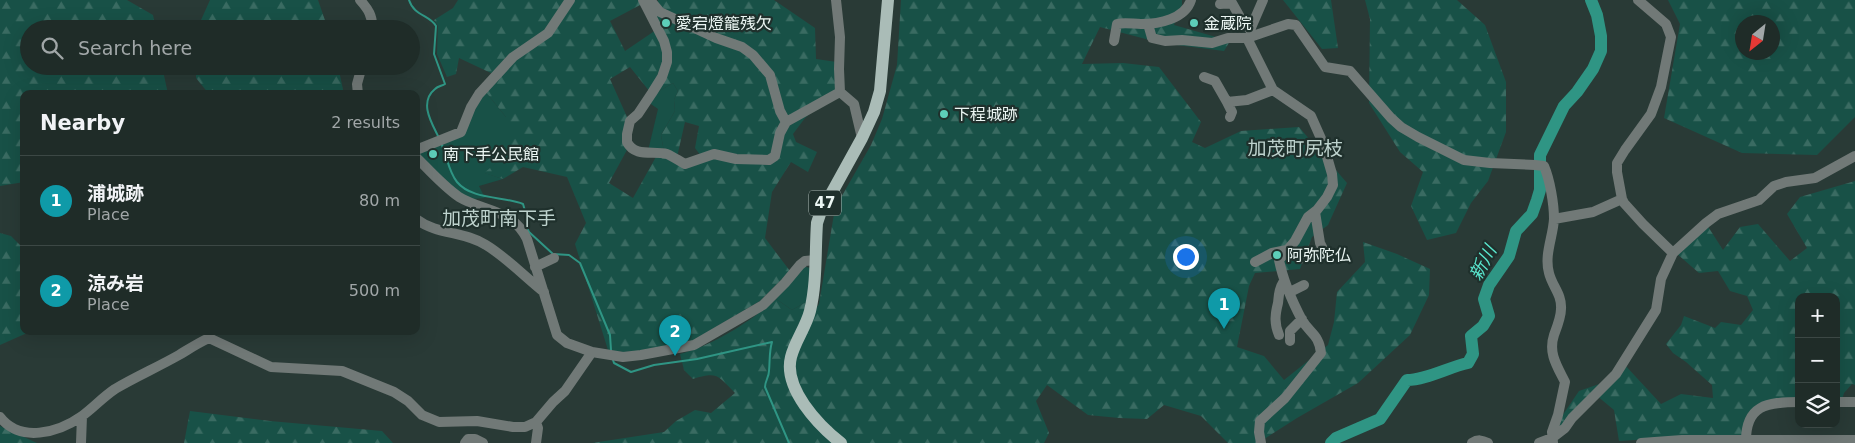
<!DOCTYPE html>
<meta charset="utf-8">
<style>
body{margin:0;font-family:"DejaVu Sans","Noto Sans JP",sans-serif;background:#2c3834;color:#f1f3f6}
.controls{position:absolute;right:15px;bottom:15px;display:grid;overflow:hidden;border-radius:10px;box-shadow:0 5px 20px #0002}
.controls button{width:45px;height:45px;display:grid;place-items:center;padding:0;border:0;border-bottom:1px solid #3c4845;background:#1f2c28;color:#f1f3f6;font:25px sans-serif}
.compass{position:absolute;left:1735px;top:15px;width:45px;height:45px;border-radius:50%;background:#1f2c28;box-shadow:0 5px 20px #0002;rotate:210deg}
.you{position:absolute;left:1185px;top:256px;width:18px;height:18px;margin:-12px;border:4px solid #fff;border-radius:50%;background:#1a73e8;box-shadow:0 0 0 8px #1a73e833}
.badge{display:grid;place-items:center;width:32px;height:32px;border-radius:50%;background:#5dceb9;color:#fff;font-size:16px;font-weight:700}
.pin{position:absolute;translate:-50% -41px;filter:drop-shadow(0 1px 2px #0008)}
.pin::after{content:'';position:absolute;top:26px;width:18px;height:15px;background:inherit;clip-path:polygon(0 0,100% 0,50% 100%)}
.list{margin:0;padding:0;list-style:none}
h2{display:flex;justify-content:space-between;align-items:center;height:65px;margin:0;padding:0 20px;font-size:21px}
h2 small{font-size:16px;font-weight:400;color:#a1a7a8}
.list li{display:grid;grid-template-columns:32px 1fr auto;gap:15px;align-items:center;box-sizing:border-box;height:90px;padding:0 20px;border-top:1px solid #3c4845}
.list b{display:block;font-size:19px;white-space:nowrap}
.list p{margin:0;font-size:16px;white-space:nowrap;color:#a1a7a8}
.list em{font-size:16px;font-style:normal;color:#a1a7a8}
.icon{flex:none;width:28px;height:28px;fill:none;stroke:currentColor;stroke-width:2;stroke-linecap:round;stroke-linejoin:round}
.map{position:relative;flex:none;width:1855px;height:443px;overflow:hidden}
.search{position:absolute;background:#1f2c28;box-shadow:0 5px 20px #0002;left:20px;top:20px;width:400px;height:55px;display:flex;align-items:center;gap:12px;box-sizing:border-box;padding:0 18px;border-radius:28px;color:#a1a7a8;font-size:19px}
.panel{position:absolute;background:#1f2c28;box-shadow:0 5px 20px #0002;left:20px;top:90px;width:400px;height:245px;border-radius:10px}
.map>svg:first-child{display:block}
.green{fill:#185147}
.forest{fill:url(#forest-firs);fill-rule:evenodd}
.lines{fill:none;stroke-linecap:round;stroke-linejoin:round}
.stream{stroke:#2f9584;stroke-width:2}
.river{stroke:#2f9584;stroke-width:12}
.minor{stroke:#717977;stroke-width:10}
.major{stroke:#aabcb7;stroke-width:12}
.poi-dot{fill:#5dceb9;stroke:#1f302c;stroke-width:2}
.labels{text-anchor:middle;stroke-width:4.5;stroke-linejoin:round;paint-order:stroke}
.shield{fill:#1f302c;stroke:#aebbb7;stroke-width:1}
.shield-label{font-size:15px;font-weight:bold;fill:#ebf6f3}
.poi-label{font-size:16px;fill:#ebf6f3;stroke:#1f302c;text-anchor:start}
.water-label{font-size:18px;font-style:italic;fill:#5ae7ce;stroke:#1f302c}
.quarter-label{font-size:19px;fill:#bed3ce;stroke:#1f302c}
</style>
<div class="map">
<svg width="1855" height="443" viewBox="0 0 1855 443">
<defs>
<pattern id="forest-firs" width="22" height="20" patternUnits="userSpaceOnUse" patternTransform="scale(1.25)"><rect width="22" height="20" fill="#185147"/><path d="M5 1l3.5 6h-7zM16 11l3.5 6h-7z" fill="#3a6b62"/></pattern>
</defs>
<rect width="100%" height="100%" fill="#293a36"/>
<path class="green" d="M673,83L678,91L674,100L675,111L661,135L664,152L648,151L658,109L648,102L654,94Z
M485,91L506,117V155L485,173L503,179L479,186L485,198L472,199L462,195L420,156L419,150L468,123Z
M802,266L810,268L808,301L792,310L776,299Z"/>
<path class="forest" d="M0,0H127L153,15L156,29H29V66H162L168,94H24V182L0,186Z
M210,0H318L328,29H197Z
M458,0H568L551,27L493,74L459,58L456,74L447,77L437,54L438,26L434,20L453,8Z
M573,0H640L642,4L610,21L625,51L656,30L665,61L650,92L630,67L610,79L628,119V148L609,183L633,198L657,155L673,160L709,157L769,162L784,129L814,110L805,118L793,134L796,142L817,152L808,172L791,162L772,192L765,238L790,271L760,301L692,341L640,351L623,352L608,350L575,244L586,223L567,177L523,167L503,179L484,173L506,155V117L485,91L514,59L546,38Z
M648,0L741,49L765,71L784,123L772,157L701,156L695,148L699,126L685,122L677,157L664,152L661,135L675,111L674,100L678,91L673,83L654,94L667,69Z
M658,0H774L815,28L816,59L837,62V90L787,118L769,68L717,36L657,5Z
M901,0H1182V5L1174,25L1230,41L1224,51L1161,43L1100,27L1082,64L1123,63L1159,67L1201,122L1192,142L1205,148L1241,131L1299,127L1347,183L1328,225L1312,237L1300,269L1255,273L1249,286L1237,347L1264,356L1284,380L1328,345L1334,322L1337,292L1365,262L1363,242L1397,254L1430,269L1429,295L1410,335L1358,383L1297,418L1258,443H1228L1201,416L1164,405L1147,419L1119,418L1088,415L1047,385L1036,401L1049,433L1044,443H844C824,421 786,388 796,354C802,338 810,322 817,307L819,304L835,208L871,145L882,119L897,65Z
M1283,0H1331L1338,48L1322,49Z
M1365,0H1457L1485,25L1506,82V132L1488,181L1471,203L1456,233L1427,240L1411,206L1423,172L1400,152L1369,103L1370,19Z
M1668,0H1855V117L1817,155L1742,153L1664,118L1680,24ZM1742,22H1772V52H1742Z
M196,66H338L344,94H209L196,78Z
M1855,181V385L1852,384L1844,393L1842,400H1836V297H1799V400L1770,401L1740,437L1666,438L1619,441L1614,410L1596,395L1623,363L1661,404L1681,394L1713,398L1712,385L1686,362L1673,353L1666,344L1681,325L1684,316L1715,328L1721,322L1741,325L1753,310L1747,296L1730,291L1718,271L1699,273L1676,253L1707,225L1723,250L1740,227L1758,224L1790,261L1807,248L1787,214L1800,197Z
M0,233L11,236L24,249V331H28L27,333L0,345Z
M776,299L792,310L808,301L785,365L836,443H592L664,432L676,421L695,410L711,413L735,393C718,376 718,371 693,379L684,370L680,354C714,345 750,322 776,299Z
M1605,382L1557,432L1560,419L1579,391Z
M190,411L270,421L382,431L393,443H184Z
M0,426L37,443H0Z"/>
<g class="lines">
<path class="stream" d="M409,0C414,16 430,15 436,26L434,54L445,84C442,86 438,86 435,89C419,102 431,122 438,136
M441,143C447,155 448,171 457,182C472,200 503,196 523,204L526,214V226L529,232L553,254L569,255L580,263L610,335L611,350
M613,360L614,363L631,372L654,365L697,359L772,342C769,352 770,361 769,371C769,377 765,381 765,387L789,443"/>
<path class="river" d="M1331,443L1336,438L1380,419L1407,380C1426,380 1449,367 1468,363L1473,354L1471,336L1483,326L1489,316L1484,299L1489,285L1509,256L1516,231L1532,214L1537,200L1540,190V155L1564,106L1577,92L1593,69L1601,51V36L1597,15L1591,0"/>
<path class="minor" d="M360,0C368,9 373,16 372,29
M643,0L664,41L667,52V62L662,77L652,93L638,114L630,121L627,134V142C635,158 654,150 667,154C674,157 679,161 685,164L714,154L736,159L769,160L775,156L780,133L786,122L840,92
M650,0L660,12L716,38L742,47L753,55L770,75L780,111L786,122
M836,0L840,37L839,69L840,92L854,104L862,138
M1638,0L1666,24L1671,37L1661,87L1651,114L1625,150L1617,163V172L1622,199L1624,203L1643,224L1673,253
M1220,4L1232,3L1241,19L1252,25
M1148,24L1152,38L1165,41L1182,40L1212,43L1228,38H1247L1288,24L1296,25L1325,67L1350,71L1391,118L1401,127L1418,137L1464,160L1490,163L1535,165L1544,166C1550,180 1554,204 1554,219C1553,237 1544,255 1549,273C1552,286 1562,294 1561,309C1561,317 1557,327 1554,335C1548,353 1557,366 1565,382L1558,415L1552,432L1553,443
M1250,30L1263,0
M1247,38L1273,90L1311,116L1323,143L1332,174L1333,185L1327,197L1317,210L1308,217L1295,241L1279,260C1283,280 1292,301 1302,320C1310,334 1319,334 1321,353L1285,398L1260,421L1259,432L1261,443
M1114,41L1117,24C1125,22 1133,24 1141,24C1159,24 1185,19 1191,0
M1204,77L1215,81L1227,102L1247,100L1273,90
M358,94L357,84L362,66
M1227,102L1232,112L1230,117
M416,150L461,132L471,107L479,94L513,57L548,33L570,0
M416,157C429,170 443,186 459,197C484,212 513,209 527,239L557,335L567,343L592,352L623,357L641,355L694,345L763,305L785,283L800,265L805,261L815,260
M1315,212L1320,243L1324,251
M416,219C437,235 464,231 486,245C506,257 525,277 544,292
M1554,219L1593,212L1622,199
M1291,246L1300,259
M1255,262L1272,253L1287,250
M535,267L554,258
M1290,292L1304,285
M1279,335C1274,323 1275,315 1278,303C1279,294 1279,289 1284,281
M1290,341V331L1302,319
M1836,402H1855
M0,417C20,443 58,433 82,416C93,408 103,397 115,389C135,377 158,367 179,355C189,349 198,343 209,338L271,367L342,371L394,392L408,401L422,415L439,422L477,421L513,427H525L536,422L553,402L565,391L592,352
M81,443L82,416
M465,443L468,439H475L483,443
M536,443L538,428L536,422
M1472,443C1478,439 1482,440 1488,443
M1539,443L1552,438L1565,428L1572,418L1616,374L1656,310L1661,279L1673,253L1706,223L1718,214L1759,200L1774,186L1786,182L1815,178L1855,156
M1641,443L1682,440H1855
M1746,443C1745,405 1767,402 1799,402"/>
<path class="major" d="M841,443C818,425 783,388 791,357C795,341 806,327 810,311C817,282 815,252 817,223L820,214L862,138L874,112L880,91L888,0"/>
</g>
<g class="poi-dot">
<circle cx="666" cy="23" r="5"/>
<circle cx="1194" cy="23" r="5"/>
<circle cx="944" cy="114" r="5"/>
<circle cx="433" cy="154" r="5"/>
<circle cx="1277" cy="255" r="5"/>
</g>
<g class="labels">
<rect class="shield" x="809" y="190.5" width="32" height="25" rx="4"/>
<g class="shield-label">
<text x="825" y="208">47</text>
</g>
<g class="poi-label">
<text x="676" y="29">愛宕燈籠残欠</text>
<text x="1204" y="29">金蔵院</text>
<text x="954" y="120">下程城跡</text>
<text x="443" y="160">南下手公民館</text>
<text x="1287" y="261">阿弥陀仏</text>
</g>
<g class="water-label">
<text transform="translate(1483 263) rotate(-62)" y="6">新川</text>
</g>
<g class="quarter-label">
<text x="1295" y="155">加茂町尻枝</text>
<text x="499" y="225">加茂町南下手</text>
</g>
</g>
</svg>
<div class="controls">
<button>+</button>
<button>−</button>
<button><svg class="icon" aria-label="layers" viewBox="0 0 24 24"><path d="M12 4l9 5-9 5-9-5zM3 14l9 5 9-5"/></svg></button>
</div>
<svg class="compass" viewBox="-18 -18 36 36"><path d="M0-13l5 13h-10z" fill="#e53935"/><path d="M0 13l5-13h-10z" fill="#a1a7a8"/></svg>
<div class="you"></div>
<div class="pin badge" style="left:1224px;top:329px;background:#0f9aa8">1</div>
<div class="pin badge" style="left:675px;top:356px;background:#0f9aa8">2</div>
<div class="search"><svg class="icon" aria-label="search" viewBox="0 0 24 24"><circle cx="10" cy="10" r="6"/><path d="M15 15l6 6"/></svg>Search here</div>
<section class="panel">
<h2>Nearby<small>2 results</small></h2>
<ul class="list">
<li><span class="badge" style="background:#0f9aa8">1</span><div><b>浦城跡</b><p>Place</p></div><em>80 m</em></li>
<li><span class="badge" style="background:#0f9aa8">2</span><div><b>涼み岩</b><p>Place</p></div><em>500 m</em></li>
</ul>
</section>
</div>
